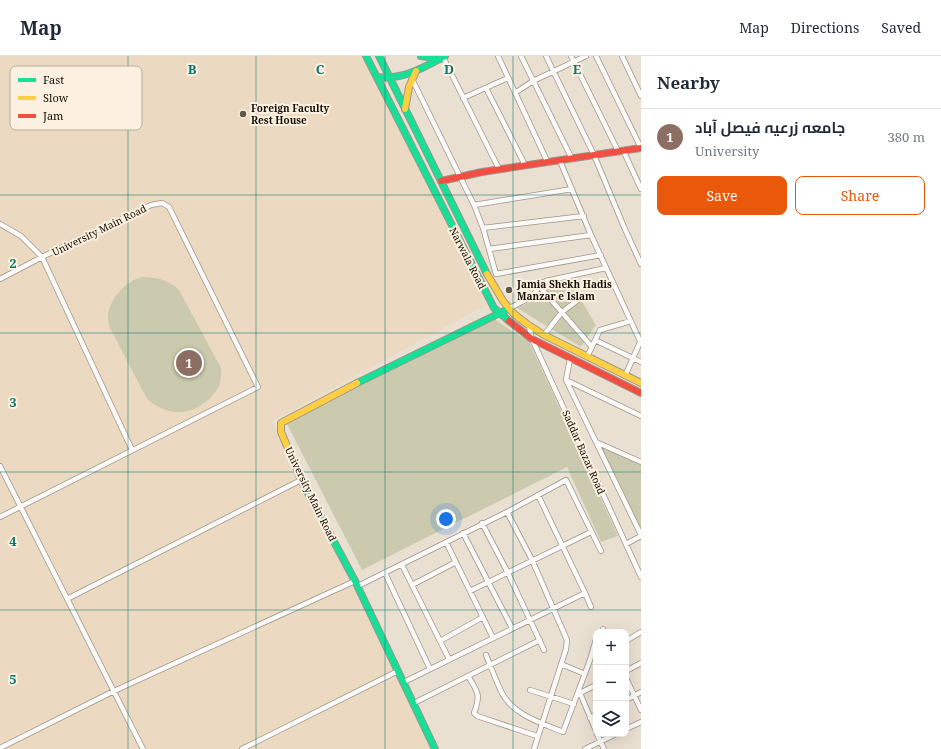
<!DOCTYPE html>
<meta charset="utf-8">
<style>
body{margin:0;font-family:"Noto Serif",Cairo,serif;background:#f6f6f7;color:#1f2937}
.controls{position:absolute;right:12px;bottom:12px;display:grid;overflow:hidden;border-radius:8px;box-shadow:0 4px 16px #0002}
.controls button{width:36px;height:36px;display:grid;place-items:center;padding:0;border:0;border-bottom:1px solid #e0e1e3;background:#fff;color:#1f2937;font:20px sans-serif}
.you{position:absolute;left:446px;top:463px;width:14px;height:14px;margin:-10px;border:3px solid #fff;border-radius:50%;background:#1a73e8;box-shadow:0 0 0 6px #1a73e833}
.badge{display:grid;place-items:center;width:26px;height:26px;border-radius:50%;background:#ea580c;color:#fff;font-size:13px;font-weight:700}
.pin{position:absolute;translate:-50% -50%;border:2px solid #fff;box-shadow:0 1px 4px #0006}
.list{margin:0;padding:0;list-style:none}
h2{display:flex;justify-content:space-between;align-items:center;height:52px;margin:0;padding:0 16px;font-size:17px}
h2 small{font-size:13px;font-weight:400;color:#747a83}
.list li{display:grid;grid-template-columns:26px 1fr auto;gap:12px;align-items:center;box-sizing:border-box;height:56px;padding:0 16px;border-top:1px solid #e0e1e3}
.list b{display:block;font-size:15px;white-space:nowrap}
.list p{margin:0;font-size:13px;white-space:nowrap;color:#747a83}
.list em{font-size:13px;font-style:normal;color:#747a83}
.actions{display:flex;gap:8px;padding:12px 16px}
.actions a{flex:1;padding:9px 0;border:1px solid #ea580c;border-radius:8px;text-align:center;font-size:14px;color:#ea580c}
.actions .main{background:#ea580c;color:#fff}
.icon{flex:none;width:22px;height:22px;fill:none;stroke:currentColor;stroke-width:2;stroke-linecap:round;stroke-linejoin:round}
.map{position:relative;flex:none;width:641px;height:693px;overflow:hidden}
header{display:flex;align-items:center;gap:24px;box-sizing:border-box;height:56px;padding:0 20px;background:#fff;border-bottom:1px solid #e0e1e3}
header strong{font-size:19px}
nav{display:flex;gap:22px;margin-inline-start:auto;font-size:14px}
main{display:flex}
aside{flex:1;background:#fff}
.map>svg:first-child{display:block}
.built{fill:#ebdac1}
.green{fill:#cccaae}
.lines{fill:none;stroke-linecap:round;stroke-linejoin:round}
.street-casing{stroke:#9d958a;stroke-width:6}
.fast-casing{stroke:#9d958a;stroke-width:8}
.slow-casing{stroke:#9d958a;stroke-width:8}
.jam-casing{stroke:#9d958a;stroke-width:8}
.street{stroke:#fcfaf8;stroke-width:4.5}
.fast{stroke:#16e098;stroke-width:6}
.slow{stroke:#ffcf43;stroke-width:6}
.jam{stroke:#f24e42;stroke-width:6}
.grid{fill:none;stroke:#0f766e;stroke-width:1;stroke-opacity:0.55}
.poi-dot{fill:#5f584d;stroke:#fcf1e0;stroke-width:1.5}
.labels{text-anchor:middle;stroke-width:4;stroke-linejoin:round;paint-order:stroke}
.poi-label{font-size:10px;font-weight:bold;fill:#140e05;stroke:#fcf1e0;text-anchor:start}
.street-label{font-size:10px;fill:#140e05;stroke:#fcf1e0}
.key{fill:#fcf1e0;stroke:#b6ad9e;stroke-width:1}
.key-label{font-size:11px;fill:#140e05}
.grid-label{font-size:13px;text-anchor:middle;font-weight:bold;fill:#0f766e;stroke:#fcf1e0;stroke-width:4;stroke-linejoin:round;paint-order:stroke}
</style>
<header>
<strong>Map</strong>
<nav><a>Map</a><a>Directions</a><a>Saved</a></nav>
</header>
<main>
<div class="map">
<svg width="641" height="693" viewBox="0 0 641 693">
<rect width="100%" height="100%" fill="#eae0d2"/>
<path class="built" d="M0,0H363L486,249L272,365L431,693H0Z"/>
<path class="green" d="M143,221C157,221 168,224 179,234L221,312C222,325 219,334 209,343C190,361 167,360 147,343L110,272C109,269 108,265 108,262C108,244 126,224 143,221Z
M568,222L596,269L581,291L517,252C530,246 545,241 548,225Z
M491,260C503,269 514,278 528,283L618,480L601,486L567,411L362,514L287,368Z
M596,384L641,404V472Z"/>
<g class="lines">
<defs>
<path id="street" d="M498,0L548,107
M521,0L572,103
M546,0L594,99L624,171L641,208
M571,0L618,95
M596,0L641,92
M622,0L641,40
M443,1L499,113
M412,23L474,149L483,172L496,218L601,199
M486,32L525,109
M515,37L533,25L586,0
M463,42L508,22
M623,94L641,133
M560,105L591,179L640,285
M474,149L572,133
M0,168L21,180L42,201L132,394
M483,172L584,160
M489,193L591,179
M0,223L42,201L151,149L162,147L169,151L258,331L0,461
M539,230L592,291
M508,253L533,240L541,227L546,225L606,212
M529,270L532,283L641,521
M544,279L562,256L582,241
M595,284L641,306
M587,301L600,274L631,265
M570,303L566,324L641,479
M625,320L641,284
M566,324L641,360
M596,386L641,406
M0,410L143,693
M538,439L585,537
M507,456L532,504L567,584L566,593L534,693
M482,467L508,517L544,594
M463,477L512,572
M446,486L493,582
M626,488L641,480
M402,509L449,603
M385,517L430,613
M412,529L456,506
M358,530L507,456L566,424L601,495
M470,535L591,476
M67,543L301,424
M603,573L604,576
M440,585L483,561
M626,585L641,576
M486,599C491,611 496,625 502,637C513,659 542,667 563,676L590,604L596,583
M561,608L585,618
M626,615L641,607
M468,620C478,636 481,639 474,657L477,660L537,680
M626,622L641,654
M404,626L585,537L591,551
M596,629L580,637L596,675
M530,634L574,648
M626,644L641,636
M414,647L540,584
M590,662L596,659
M626,673L641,666
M597,678L604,693
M0,692L114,635L355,525
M242,693L398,615
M585,693L616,678"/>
<path id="fast" d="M366,0L494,252L509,265
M379,0L487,218
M421,0L440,3
M377,21C403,24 423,12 445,0
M357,327L508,253
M296,411L301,424L355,525L435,693"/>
<path id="slow" d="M405,53L409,31L416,15
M487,218L503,245L514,258L527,268L544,279L641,327
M296,411L281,376V367L357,327"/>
<path id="jam" d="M441,125L482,116L641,92
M509,265L532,283L641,337"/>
</defs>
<use href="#street" class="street-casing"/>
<use href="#fast" class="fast-casing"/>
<use href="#slow" class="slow-casing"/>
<use href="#jam" class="jam-casing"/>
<use href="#street" class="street"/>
<use href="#fast" class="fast"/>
<use href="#slow" class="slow"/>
<use href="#jam" class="jam"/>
</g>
<path class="grid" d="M128,0V693M256,0V693M385,0V693M513,0V693M0,139H641M0,277H641M0,416H641M0,554H641"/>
<g class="poi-dot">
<circle cx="243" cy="58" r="4"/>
<circle cx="509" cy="234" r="4"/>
</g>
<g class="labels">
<g class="poi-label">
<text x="251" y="56">Foreign Faculty<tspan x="251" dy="12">Rest House</tspan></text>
<text x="517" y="232">Jamia Shekh Hadis<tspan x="517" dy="12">Manzar e Islam</tspan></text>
</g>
<g class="street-label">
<text transform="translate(99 174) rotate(-26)" y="4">University Main Road</text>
<text transform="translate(468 202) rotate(63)" y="4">Narwala Road</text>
<text transform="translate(584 396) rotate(66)" y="4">Saddar Bazar Road</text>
<text transform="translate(311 438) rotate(64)" y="4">University Main Road</text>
</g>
</g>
<rect x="10" y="10" width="132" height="64" rx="6" class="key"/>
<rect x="18" y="22" width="18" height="4" fill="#16e098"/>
<rect x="18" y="40" width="18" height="4" fill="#ffcf43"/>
<rect x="18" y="58" width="18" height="4" fill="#f24e42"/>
<g class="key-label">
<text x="43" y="28">Fast</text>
<text x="43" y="46">Slow</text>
<text x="43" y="64">Jam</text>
</g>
<g class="grid-label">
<text x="192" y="18">B</text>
<text x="320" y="18">C</text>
<text x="449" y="18">D</text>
<text x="577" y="18">E</text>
<text x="13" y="212">2</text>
<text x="13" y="351">3</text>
<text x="13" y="490">4</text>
<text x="13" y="628">5</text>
</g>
</svg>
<div class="controls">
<button>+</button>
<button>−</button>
<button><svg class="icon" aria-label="layers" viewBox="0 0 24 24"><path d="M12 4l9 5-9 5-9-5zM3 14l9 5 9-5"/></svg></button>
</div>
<div class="you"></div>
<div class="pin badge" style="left:189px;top:307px;background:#8d6e63">1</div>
</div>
<aside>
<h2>Nearby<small></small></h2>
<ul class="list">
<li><span class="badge" style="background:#8d6e63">1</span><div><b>جامعہ زرعیہ فیصل آباد</b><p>University</p></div><em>380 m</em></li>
</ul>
<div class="actions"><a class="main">Save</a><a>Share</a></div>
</aside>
</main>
